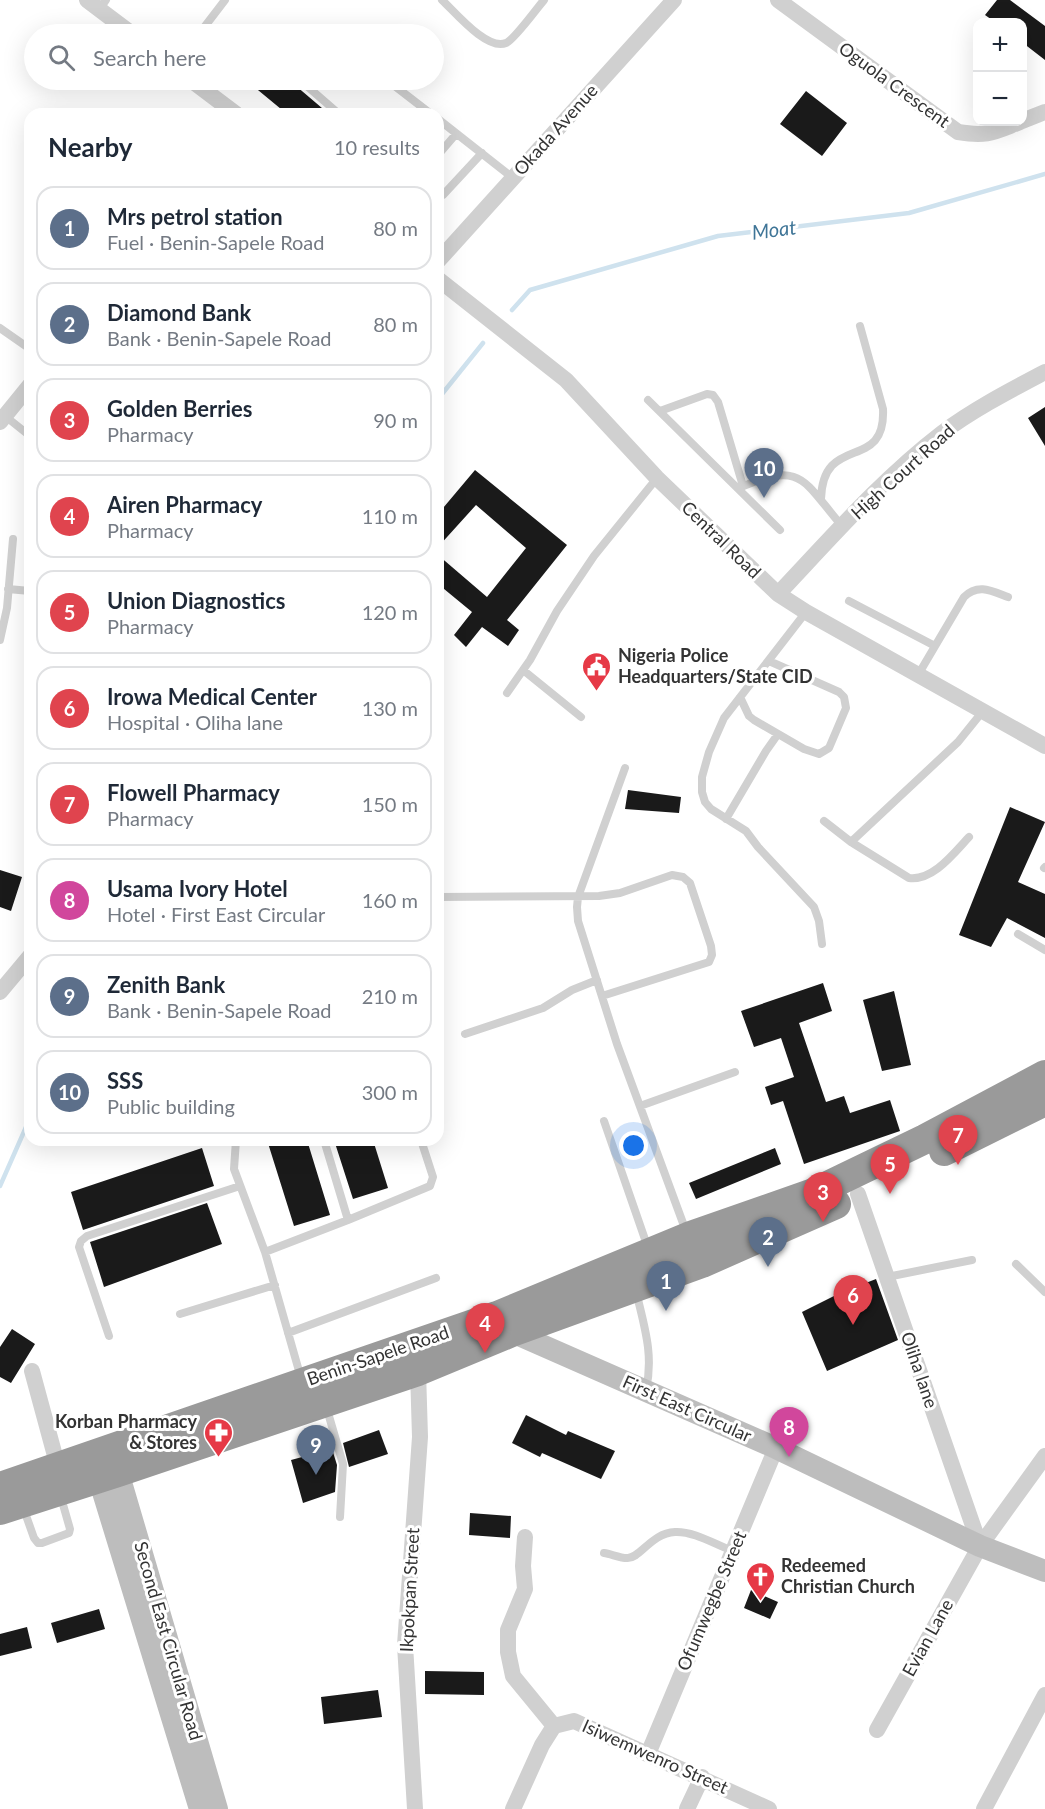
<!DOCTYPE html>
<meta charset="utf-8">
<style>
body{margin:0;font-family:Lato,sans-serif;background:#f2f2f3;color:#1f2937}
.controls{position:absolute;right:18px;top:18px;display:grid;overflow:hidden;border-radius:12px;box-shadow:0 6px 24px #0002}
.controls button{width:54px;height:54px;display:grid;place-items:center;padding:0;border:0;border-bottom:2px solid #e0e1e3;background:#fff;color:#1f2937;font:30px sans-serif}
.you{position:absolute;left:634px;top:1146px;width:21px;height:21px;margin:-15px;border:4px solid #fff;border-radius:50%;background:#1a73e8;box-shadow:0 0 0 9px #1a73e833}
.badge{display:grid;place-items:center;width:39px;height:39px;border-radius:50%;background:#2563eb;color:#fff;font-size:20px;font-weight:700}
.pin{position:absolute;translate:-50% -50px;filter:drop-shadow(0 2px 3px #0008)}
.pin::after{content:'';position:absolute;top:32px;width:21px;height:18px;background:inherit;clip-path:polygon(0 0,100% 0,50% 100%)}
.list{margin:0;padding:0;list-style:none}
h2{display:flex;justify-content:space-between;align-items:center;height:78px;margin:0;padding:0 24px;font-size:26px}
h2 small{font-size:20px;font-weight:400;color:#747a83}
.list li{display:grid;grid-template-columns:39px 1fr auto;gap:18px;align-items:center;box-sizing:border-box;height:84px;margin:0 12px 12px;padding:0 12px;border:2px solid #e0e1e3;border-radius:18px}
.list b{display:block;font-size:22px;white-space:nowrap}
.list p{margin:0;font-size:20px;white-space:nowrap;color:#747a83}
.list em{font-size:20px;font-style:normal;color:#747a83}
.icon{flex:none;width:33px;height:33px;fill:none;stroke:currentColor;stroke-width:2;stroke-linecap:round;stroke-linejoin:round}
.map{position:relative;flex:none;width:1045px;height:1809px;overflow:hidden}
.search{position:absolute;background:#fff;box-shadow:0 6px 24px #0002;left:24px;top:24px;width:420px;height:66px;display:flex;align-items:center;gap:15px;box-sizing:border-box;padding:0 21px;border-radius:33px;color:#747a83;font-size:22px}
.panel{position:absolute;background:#fff;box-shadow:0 6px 24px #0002;left:24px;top:108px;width:420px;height:1038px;border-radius:18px}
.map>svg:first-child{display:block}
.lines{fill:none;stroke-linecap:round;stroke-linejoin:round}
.stream{stroke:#cfe2ee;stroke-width:4.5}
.building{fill:#1a1a1a}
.lane{stroke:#d0d0d0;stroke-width:8}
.street{stroke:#d0d0d0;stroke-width:16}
.secondary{stroke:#bdbdbd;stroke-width:22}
.highway{stroke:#9a9a9a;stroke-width:30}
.labels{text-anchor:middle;stroke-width:6;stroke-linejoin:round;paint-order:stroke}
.street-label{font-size:18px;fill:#333;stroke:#fff}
.poi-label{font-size:18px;font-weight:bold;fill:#333;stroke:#fff;text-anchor:start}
.water-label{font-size:20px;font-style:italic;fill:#3f7597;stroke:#fff}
</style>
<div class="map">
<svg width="1045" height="1809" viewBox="0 0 1045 1809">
<rect width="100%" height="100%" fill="#fff"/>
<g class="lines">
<path class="stream" d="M512,310L530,290L718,236L909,213L1045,174
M438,399L483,343
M0,1186L30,1118"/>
</g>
<path class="building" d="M997,0H1010L1045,26V60L1023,43V22H995L985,15Z
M246,80H289L329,114H287Z
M806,91L847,123L822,156L780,124Z
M1045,407V446L1028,418Z
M475,470L567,545L507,620L519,630L508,646L482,627L466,647L454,635L472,612L438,584V555L487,597L526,548L476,505L438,547V514Z
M628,790L681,797L679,813L625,809Z
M1010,807L1045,822L1018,882L1045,894V938L1007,918L991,947L959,935Z
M0,870L22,877L11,911L0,907Z
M823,983L832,1011L799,1023L826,1102L844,1096L850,1113L890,1100L900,1131L804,1164L783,1101L771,1105L765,1087L794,1077L781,1038L754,1047L741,1011Z
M894,991L911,1065L882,1071L863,1000Z
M267,1140H307L330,1215L294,1226Z
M334,1140H373L388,1188L353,1199Z
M202,1148L214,1186L83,1230L71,1192Z
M775,1148L781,1164L696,1199L689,1183Z
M207,1203L222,1244L104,1287L90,1242Z
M876,1279L898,1340L827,1371L802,1312L840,1293Z
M12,1329L35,1344L11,1383L0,1377V1347Z
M526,1415L566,1435L568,1431L615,1451L601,1479L542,1453L540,1457L512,1443Z
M379,1430L388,1454L349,1467L343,1443Z
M332,1449L337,1465L335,1492L303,1503L291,1460Z
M470,1513L511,1516L510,1538L469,1535Z
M751,1590L778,1602L770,1619L744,1608Z
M99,1609L105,1629L57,1643L51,1623Z
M27,1627L32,1648L0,1656V1634Z
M425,1671L484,1672V1695L425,1694Z
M378,1690L382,1717L324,1724L321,1697Z"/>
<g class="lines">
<path class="lane" d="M442,0C455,12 487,51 506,43C514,40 537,8 544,0
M99,10L106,0
M199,34L225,0
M308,34H325
M300,80L339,114
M387,80L431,114
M438,119L513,178
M438,155L456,134
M438,196L443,195L482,153
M0,328L30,349
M648,400L780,530
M660,411L707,394L713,395L718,402L743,486
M5,416L30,436
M739,488C803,460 803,481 842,526
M821,499C823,432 886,473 883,409L860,326
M8,589L30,591
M849,601L935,646
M806,612L724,718L709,752L702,777V792L705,802L711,809L746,831L758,847L814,907L819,921L822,944
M0,640L7,608L13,539
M523,670L581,717
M918,675L964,597C978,583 992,591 1008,597
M507,693L530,660L557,611L594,556L657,478
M740,697L749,716L754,720L804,749L819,754L829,748L846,708L844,697L839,692L769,661
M625,768L578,897L577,907L578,921L617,1044L687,1234
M726,819L766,751L778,734
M824,821L851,842L909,878C933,881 954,853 969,837
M851,842L958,742L983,711
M1044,868L1045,867
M438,897L599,896L620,893L672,875L683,877L690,883L711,946L712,955L709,962L602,996
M1018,934L1045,950
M465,1034L543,1008L572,990L597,980
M640,1106L735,1072
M604,1121L648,1248
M236,1140L234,1169L265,1252L301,1378
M324,1140L348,1220L430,1186L433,1177L421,1140
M265,1252L348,1220
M1016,1264L1045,1292
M887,1277L972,1260
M636,1291C644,1326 654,1354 646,1390
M180,1314L275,1285
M288,1333L436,1278
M109,1336L79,1247L81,1241L87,1236L240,1186
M326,1406L343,1464L340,1517
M23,1507L34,1538L38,1543H42L69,1533L70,1529L60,1494
M604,1553C611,1554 620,1558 627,1558C640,1559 651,1533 675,1532C694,1531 716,1545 733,1551"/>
<path class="street" d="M87,0L132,34
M778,0L958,132C988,137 994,132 1020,122
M191,80L236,114
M1022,121L1045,112
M438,261L674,0
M438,279L566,380L657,478L778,594L806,612L1045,746
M0,422L30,385
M778,594C830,539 882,479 942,433C974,409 1011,390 1045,372
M0,992L30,956
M858,1194L980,1546
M32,1371L58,1467
M525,1537L523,1566L525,1589L508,1630V1652L513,1676L554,1726
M877,1730L980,1546L1045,1456
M648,1754L776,1448
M415,1809L405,1645L420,1437L418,1371
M513,1809L542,1745L554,1726L574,1721L769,1809
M687,1809L702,1777
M984,1809L1045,1695"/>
<path class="secondary" d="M506,1326L512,1332L776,1448L980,1546L1045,1571
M118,1472L217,1809
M99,1479L200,1809"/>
<path class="highway" d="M944,1151L1045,1101
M0,1487L497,1316L688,1237L811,1194L925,1139L1045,1075
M0,1510L118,1472L418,1371L512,1332L702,1263L836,1204"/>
</g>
<defs>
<symbol id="civic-pin" viewBox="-11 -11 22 30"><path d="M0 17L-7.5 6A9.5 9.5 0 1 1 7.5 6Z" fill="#e63946" stroke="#fff"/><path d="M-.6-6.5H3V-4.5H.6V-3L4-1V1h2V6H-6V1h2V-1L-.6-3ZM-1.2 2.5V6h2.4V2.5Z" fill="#fff"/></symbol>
<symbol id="pharmacy-pin" viewBox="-11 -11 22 30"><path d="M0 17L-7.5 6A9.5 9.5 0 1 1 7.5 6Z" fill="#e63946" stroke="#fff"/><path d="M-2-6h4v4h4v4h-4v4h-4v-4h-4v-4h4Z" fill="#fff"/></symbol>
<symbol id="church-pin" viewBox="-11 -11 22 30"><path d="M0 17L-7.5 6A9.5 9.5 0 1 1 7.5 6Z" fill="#e63946" stroke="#fff"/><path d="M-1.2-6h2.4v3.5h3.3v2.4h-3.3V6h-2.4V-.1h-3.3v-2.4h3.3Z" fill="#fff"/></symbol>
</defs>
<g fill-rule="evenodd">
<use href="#civic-pin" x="580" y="650" width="33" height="45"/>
<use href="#pharmacy-pin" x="202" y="1416" width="33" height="45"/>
<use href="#church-pin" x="744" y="1560" width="33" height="45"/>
</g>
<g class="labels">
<g class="street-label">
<text transform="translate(894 85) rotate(36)" y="6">Oguola Crescent</text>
<text transform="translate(556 130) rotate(-48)" y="6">Okada Avenue</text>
<text transform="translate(903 472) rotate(-42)" y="6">High Court Road</text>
<text transform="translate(721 540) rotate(44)" y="6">Central Road</text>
<text transform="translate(378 1356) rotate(-19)" y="6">Benin-Sapele Road</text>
<text transform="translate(919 1370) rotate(71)" y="6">Oliha lane</text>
<text transform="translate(687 1409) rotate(24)" y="6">First East Circular</text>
<text transform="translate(410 1590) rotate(-87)" y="6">Ikpokpan Street</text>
<text transform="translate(712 1601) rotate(-67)" y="6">Ofumwegbe Street</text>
<text transform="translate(928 1638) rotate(-61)" y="6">Evian Lane</text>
<text transform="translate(168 1641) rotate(74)" y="6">Second East Circular Road</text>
<text transform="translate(655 1757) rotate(24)" y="6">Isiwemwenro Street</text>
</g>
<g class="poi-label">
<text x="618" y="662">Nigeria Police<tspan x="618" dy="21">Headquarters/State CID</tspan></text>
<text x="197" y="1428" text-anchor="end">Korban Pharmacy<tspan x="197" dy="21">&amp; Stores</tspan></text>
<text x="781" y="1572">Redeemed<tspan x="781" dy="21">Christian Church</tspan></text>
</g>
<g class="water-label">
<text transform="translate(774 230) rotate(-7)" y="7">Moat</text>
</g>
</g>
</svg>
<div class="controls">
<button>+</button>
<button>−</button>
</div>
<div class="you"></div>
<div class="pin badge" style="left:666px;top:1311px;background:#5c6f8a">1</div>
<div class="pin badge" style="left:768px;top:1267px;background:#5c6f8a">2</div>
<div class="pin badge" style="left:823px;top:1222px;background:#e0444e">3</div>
<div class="pin badge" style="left:485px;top:1353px;background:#e0444e">4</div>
<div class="pin badge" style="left:890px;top:1194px;background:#e0444e">5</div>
<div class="pin badge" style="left:853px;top:1325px;background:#e0444e">6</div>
<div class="pin badge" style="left:958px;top:1165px;background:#e0444e">7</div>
<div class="pin badge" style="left:789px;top:1457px;background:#d1479c">8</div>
<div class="pin badge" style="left:316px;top:1475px;background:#5c6f8a">9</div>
<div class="pin badge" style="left:764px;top:498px;background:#5c6f8a">10</div>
<div class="search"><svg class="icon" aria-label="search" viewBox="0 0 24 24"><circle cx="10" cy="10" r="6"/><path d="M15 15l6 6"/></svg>Search here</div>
<section class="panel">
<h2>Nearby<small>10 results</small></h2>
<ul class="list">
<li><span class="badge" style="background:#5c6f8a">1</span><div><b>Mrs petrol station</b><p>Fuel · Benin-Sapele Road</p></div><em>80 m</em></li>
<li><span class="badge" style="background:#5c6f8a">2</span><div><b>Diamond Bank</b><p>Bank · Benin-Sapele Road</p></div><em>80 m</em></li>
<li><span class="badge" style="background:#e0444e">3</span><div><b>Golden Berries</b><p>Pharmacy</p></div><em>90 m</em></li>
<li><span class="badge" style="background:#e0444e">4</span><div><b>Airen Pharmacy</b><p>Pharmacy</p></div><em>110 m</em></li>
<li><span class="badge" style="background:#e0444e">5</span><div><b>Union Diagnostics</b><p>Pharmacy</p></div><em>120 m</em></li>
<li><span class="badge" style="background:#e0444e">6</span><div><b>Irowa Medical Center</b><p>Hospital · Oliha lane</p></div><em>130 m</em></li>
<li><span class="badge" style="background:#e0444e">7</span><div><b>Flowell Pharmacy</b><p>Pharmacy</p></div><em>150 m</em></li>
<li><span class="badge" style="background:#d1479c">8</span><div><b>Usama Ivory Hotel</b><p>Hotel · First East Circular</p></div><em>160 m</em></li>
<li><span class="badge" style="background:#5c6f8a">9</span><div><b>Zenith Bank</b><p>Bank · Benin-Sapele Road</p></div><em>210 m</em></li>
<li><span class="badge" style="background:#5c6f8a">10</span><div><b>SSS</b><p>Public building</p></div><em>300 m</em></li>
</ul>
</section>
</div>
